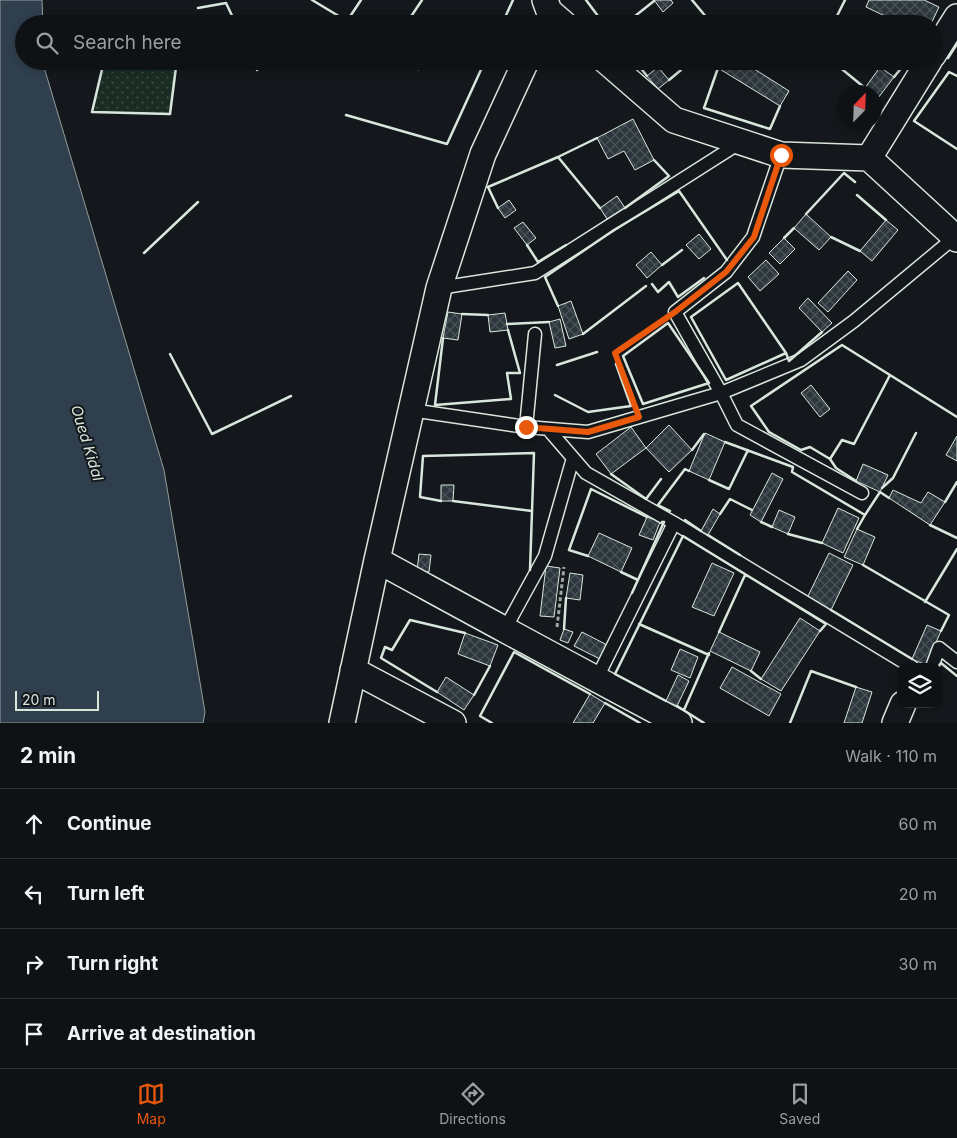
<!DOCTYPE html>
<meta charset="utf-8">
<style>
body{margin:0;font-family:Inter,sans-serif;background:#1d2022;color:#f1f3f6}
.controls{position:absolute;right:15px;bottom:15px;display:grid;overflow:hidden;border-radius:10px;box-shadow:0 2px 8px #0003}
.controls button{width:45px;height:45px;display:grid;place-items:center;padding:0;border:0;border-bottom:1px solid #2f3234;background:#0f1215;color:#f1f3f6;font:25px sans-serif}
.compass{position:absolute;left:837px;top:85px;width:45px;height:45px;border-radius:50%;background:#0f1215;box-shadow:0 2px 8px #0003;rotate:23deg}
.scale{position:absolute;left:15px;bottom:12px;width:84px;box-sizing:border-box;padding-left:5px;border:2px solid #d8e6dc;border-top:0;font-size:14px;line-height:18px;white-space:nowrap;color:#d8e6dc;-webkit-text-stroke:4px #14181c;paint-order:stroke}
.stop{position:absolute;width:15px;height:15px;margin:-11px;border:4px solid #ea580c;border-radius:50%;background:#fff}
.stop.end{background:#ea580c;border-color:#fff;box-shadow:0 1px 5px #0008}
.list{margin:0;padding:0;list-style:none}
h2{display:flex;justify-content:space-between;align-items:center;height:65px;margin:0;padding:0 20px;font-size:21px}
h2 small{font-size:16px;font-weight:400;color:#9b9ea0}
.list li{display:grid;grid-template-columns:32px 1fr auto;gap:15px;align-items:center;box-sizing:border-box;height:70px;padding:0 20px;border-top:1px solid #2f3234}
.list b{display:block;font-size:19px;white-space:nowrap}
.list em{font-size:16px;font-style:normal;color:#9b9ea0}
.icon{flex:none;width:28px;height:28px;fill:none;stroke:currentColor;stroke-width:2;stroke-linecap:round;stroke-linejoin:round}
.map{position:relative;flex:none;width:957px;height:723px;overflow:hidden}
.search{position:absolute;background:#0f1215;box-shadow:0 2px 8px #0003;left:15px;right:15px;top:15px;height:55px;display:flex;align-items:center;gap:12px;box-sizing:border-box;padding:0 18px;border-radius:28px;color:#9b9ea0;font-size:19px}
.sheet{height:345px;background:#0f1215}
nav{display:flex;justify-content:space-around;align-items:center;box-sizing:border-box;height:70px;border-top:1px solid #2f3234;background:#0f1215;font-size:14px;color:#9b9ea0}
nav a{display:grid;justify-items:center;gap:2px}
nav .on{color:#ea580c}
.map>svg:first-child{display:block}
.garden{fill:url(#garden-dots);stroke:#939e99}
.water{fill:#2f3f4d;stroke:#939e99}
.building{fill:url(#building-cross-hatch);stroke:#d8e6dc}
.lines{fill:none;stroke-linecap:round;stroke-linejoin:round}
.service-casing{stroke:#d8e6dc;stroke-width:15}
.minor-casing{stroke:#d8e6dc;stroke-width:28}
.path{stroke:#9da8a2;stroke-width:3;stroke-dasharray:4 2.5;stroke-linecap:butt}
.service{stroke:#14181c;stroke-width:12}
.minor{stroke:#14181c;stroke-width:25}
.wall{stroke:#d8e6dc;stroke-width:2.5}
.route{stroke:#ea580c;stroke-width:6}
.labels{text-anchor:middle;stroke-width:4;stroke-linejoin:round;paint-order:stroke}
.water-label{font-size:15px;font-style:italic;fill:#d8e6dc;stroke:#14181c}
</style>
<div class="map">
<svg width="957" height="723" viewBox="0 0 957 723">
<defs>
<pattern id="garden-dots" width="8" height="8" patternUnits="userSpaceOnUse" patternTransform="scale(1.25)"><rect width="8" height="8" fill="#1a2d24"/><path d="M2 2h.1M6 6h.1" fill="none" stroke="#3b4b43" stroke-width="1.8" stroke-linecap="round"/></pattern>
<pattern id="building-cross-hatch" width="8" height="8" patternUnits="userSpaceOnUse" patternTransform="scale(1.25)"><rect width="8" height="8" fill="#2c363c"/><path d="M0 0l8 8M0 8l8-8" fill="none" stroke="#4a5358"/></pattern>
</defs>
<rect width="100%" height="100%" fill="#14181c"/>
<path class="garden" d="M104,61H175L176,67L170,114L92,112Z"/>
<path class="water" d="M0,0H42L43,24H24V61H43L44,67L164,470L205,712L203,723H0Z"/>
<path class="building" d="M654,0H671L673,3L663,12Z
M869,0H924L939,7L931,24H884L887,17L866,7Z
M392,61H422L419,70Z
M722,61H750L748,65L789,91L780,106L718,68Z
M658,67L669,80L658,89L647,76Z
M880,67L894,77L878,98L874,95V92H871L865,88Z
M633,119L654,160L635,170L624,151L608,159L597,138Z
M617,196L625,208L607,219L600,208Z
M509,200L516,210L505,218L498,208Z
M806,214L831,237L819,250L794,228Z
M886,220L898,230L872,261L860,251Z
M523,222L536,238L527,245L514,228Z
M699,234L711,249L699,259L686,245Z
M784,238L795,249L780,264L769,253Z
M651,252L662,265L647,278L636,265Z
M766,260L779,274L760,291L748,277Z
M848,271L857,280L828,312L818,303Z
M808,298L832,323L822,332L799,308Z
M571,301L583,334L569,339L558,306Z
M448,312L462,314L458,340L443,338Z
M505,313L508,330L490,332L488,315Z
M560,319L566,346L555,348L549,322Z
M811,385L830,409L820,417L801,393Z
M669,425L692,450L669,472L646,448Z
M631,427L646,448L611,474L596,454Z
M705,433L725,442L709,480L689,471Z
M957,436V461L946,455Z
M863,464L888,475L880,492L856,481Z
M772,473L783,479L761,522L750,515Z
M441,485H454L453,501H441Z
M893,490L921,503L928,492L945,502L930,525L889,498Z
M838,508L859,518L843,553L822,543Z
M713,509L720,514L708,535L701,531Z
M779,510L795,517L788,534L772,527Z
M647,517L660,522L653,540L639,535Z
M857,529L875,537L863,565L844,557Z
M599,533L632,548L621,572L588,556Z
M829,553L853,565L831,610L807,598Z
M419,554L431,555L429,572L417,571Z
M712,563L734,573L714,616L692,607Z
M546,566L560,568L554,617L540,616Z
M570,573L583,575L580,600L566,598Z
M800,618L820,631L781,691L761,679Z
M927,625L941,631L926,665L912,659Z
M564,629L573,632L568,643L560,640Z
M582,632L609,646L602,660L574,646Z
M719,632L760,652L751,671L710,651Z
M465,633L498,645L490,666L458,654Z
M680,649L698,657L690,678L671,670Z
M732,667L781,694L769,716L720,688Z
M678,675L689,681L677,706L666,701Z
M446,677L474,695L464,710L437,692Z
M856,687L872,692L862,723H844Z
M590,694L605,703L593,723H573Z"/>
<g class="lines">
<defs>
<path id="service" d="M781,155L753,237L726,272L675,312L721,393L737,425L862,493
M439,288L535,273L741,142
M411,410L526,427L588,432L721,393L801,360L854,321L955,237
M526,427L535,334
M548,429L586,473L674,523L912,667
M505,629L545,556L573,458
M932,667L939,648L957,662
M596,680L674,523"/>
<path id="minor" d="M545,0L549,11L564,24
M933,55L957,17
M606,61L674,120L781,155L869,158L957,239
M869,158L929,61
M377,560C478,615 578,670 679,723
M353,670L453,723
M342,723L377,560L439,288L483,154L526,61
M895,723L903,704"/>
</defs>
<use href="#service" class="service-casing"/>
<use href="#minor" class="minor-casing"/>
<path class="path" d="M632,398L615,353L659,323
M557,627L564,567"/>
<use href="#service" class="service"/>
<use href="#minor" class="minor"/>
<path class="wall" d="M312,0L347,21L361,0
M586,0L604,24
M692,0L712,24
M198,8L226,3L236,24
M406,24L422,0
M502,24L513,0
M625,24L654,1
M833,24L845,0
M948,58L957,44
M104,61L92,112L170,114L176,67L175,61
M253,61L257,70
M474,61L483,66
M635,61L647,76
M832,61L865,88
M684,64L687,61
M718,68L704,108L770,129L780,106
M957,76L949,72L914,121L957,149
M894,77L907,61
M669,80L681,70
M346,115L447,144L485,61
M558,157L600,208
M857,195L886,220
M498,208L488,187L558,157L597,138
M625,208L669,176L654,160
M806,214L844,173L855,182
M831,237L860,251
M784,238L794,228
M527,245L538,262L566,245
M144,253L198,202
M662,265L682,250
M738,283L786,353L726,380L691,317Z
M652,284L658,292L669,282L678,297L704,278
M558,306L545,277L614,230L679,191L727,260
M462,314L488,315
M668,323L709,383L643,404L623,356Z
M507,324L549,322
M583,334L646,286
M443,338L435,405L511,399L507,373H520L508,330
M786,353L789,361L822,332
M170,354L212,434L291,396
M557,365L597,352
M555,395L588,412L631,406L616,364
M725,442L793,467L792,472L865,515L857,529
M692,450L704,434
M830,459L842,440L854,444L890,375
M611,474L646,499L661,479
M709,480L729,489L748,450
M856,481L836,468L830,459L810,447L801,450L769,432L751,406L842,345L957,417
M882,488L893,478L916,433
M441,501L420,497L423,456L534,453L530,570
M453,501L532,511
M945,502L957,482
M670,511L658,505L685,469L689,471
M720,514L730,499L752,510
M865,515L880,492L889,498
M685,520L701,531
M761,522L772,527
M930,525L957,538
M788,534L822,543
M708,535L740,555
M588,556L569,550L591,489L647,517
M863,565L949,615L941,631
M621,572L638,580
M632,593L664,522H662
M925,602L957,549
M831,610L912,659
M639,624L709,655
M564,629L566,598
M719,632L745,575
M938,667L941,663L957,676
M751,671L761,679
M437,692L381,658L385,647L392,650L410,620L465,633
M474,695L490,666
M666,701L615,674L683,536L826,624L820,631
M605,703L640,723
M677,706L704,723
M684,710L709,653
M492,723L480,716L514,652L590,694
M790,723L811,671L856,687"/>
</g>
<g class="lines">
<path class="route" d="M526,427L588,432L639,417L615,353L675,312L726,272L754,237L781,155"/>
</g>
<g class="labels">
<g class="water-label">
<text transform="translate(87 443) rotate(73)" y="5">Oued Kidal</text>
</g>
</g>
</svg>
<div class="controls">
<button><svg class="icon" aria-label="layers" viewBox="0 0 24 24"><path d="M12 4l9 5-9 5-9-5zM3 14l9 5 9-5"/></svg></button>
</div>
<svg class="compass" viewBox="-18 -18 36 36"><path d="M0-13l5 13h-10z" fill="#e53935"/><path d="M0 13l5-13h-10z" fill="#9b9ea0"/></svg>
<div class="scale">20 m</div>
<div class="stop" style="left:781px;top:155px"></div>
<div class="stop end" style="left:526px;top:427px"></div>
<div class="search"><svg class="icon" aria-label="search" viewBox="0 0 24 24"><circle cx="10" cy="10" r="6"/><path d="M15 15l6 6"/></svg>Search here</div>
</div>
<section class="sheet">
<h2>2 min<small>Walk · 110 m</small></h2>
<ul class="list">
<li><svg class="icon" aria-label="ahead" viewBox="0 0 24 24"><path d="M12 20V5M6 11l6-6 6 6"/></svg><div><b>Continue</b></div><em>60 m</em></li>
<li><svg class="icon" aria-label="left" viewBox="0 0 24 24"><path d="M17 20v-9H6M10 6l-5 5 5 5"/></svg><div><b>Turn left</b></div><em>20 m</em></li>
<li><svg class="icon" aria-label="right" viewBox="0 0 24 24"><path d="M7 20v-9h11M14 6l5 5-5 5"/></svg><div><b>Turn right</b></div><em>30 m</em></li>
<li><svg class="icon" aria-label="arrive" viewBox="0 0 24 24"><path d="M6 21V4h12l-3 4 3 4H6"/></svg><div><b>Arrive at destination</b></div></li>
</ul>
</section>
<nav>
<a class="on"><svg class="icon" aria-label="map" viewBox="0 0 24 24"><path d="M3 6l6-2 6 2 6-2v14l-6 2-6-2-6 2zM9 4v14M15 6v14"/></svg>Map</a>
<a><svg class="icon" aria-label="directions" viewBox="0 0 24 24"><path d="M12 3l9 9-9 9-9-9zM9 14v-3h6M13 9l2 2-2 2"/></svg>Directions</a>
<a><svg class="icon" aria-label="saved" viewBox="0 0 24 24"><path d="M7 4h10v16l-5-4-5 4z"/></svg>Saved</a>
</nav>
